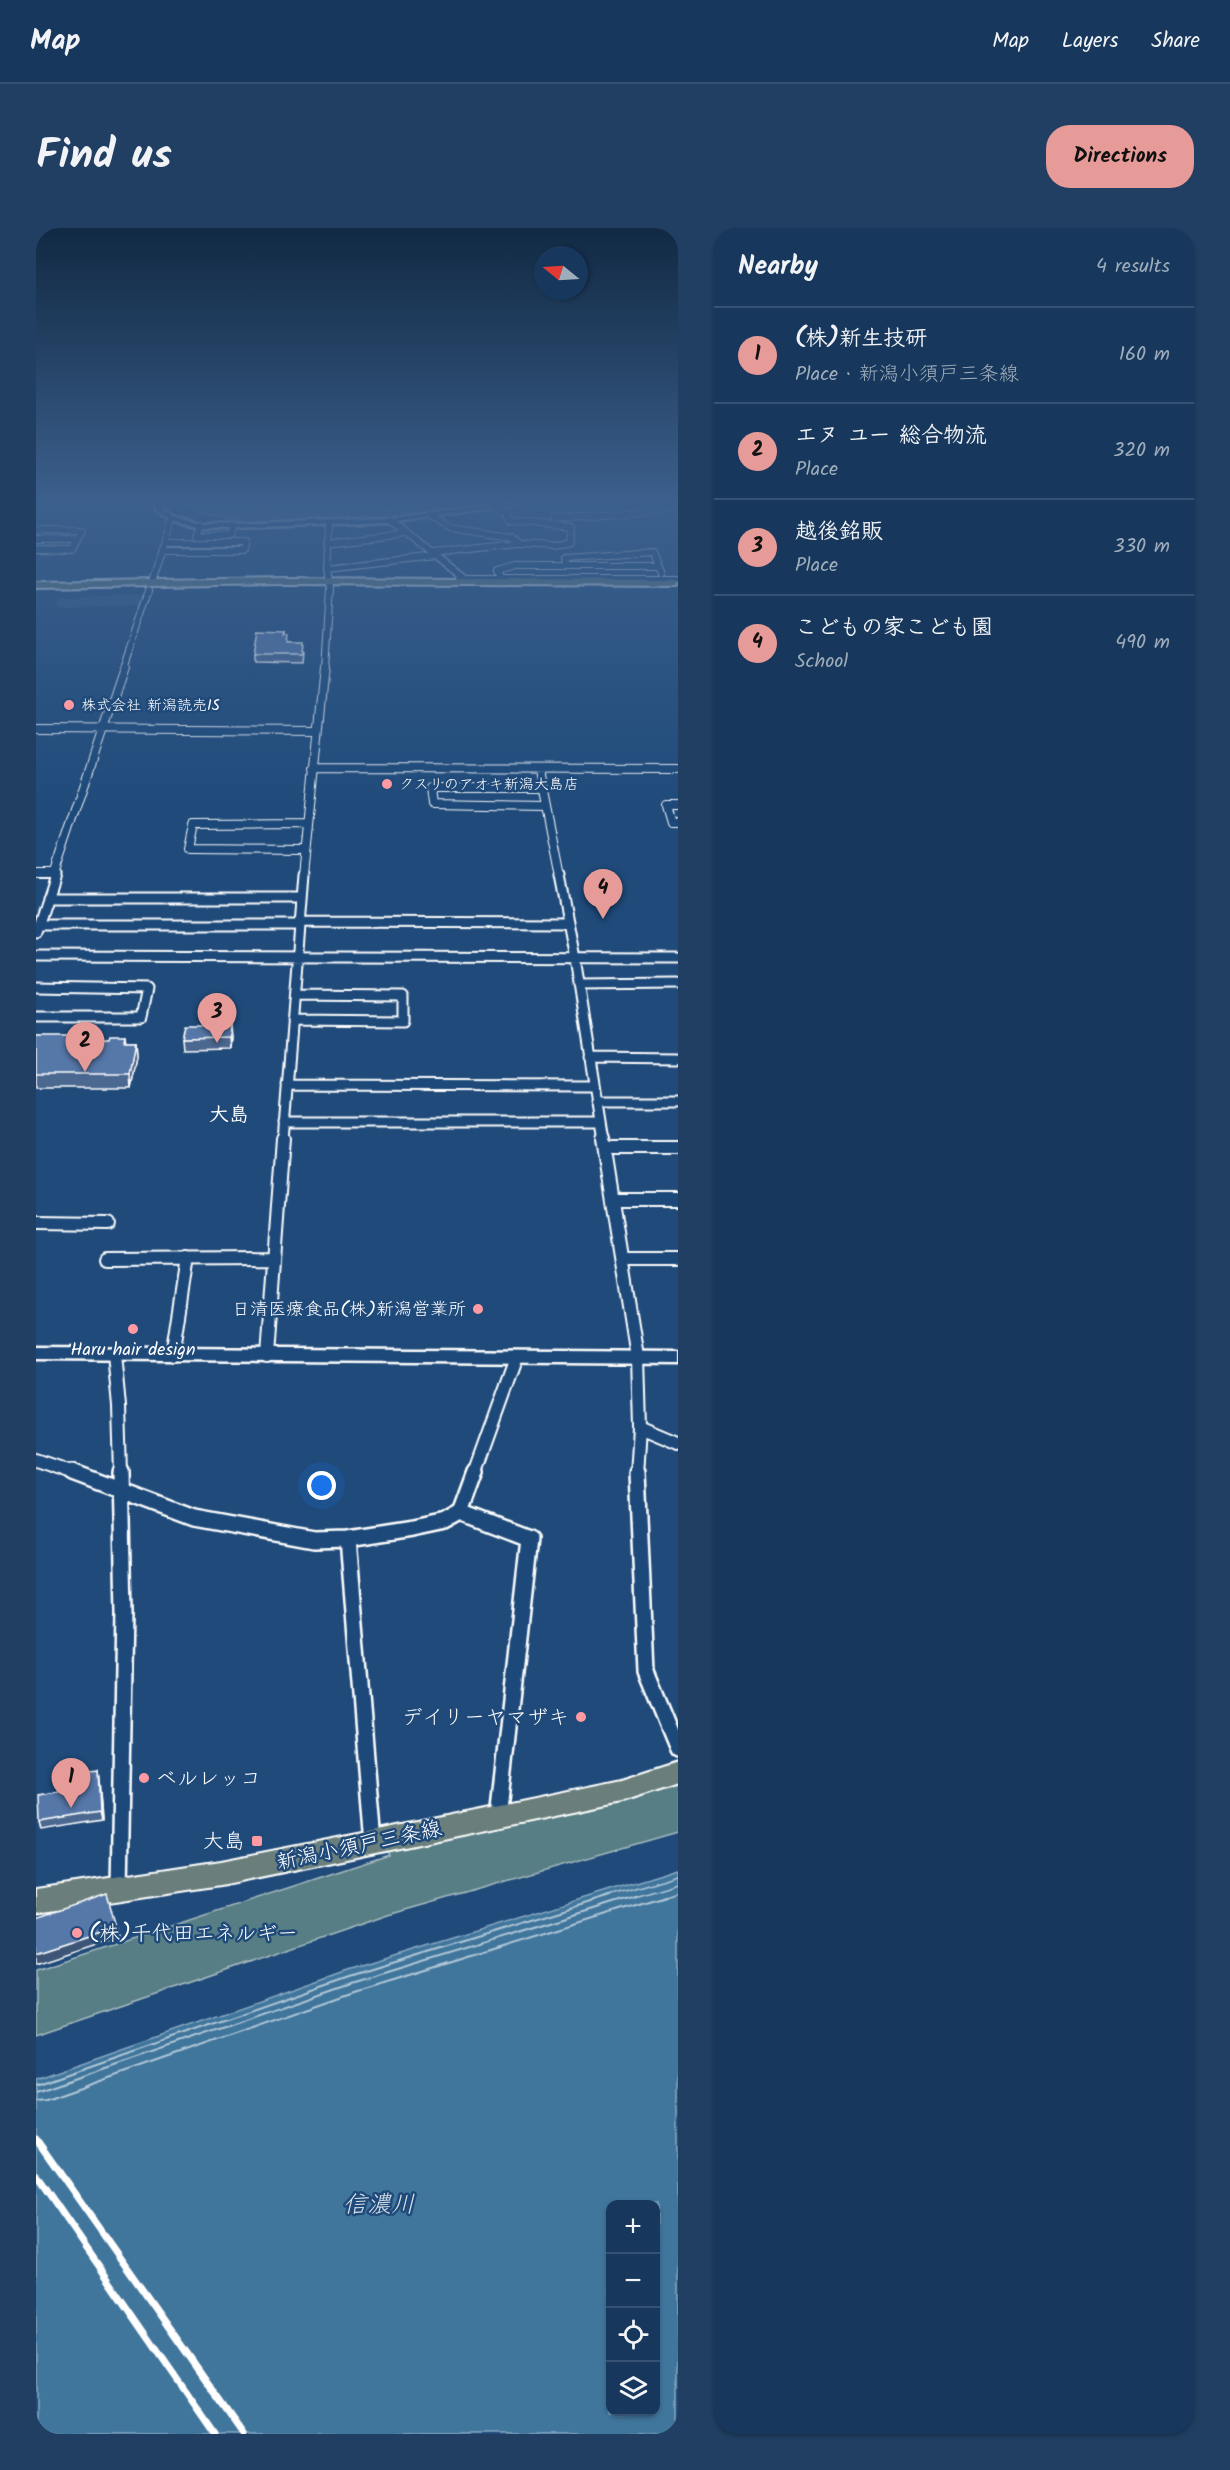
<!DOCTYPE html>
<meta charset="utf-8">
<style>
body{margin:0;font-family:Kalam,"Klee One",sans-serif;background:#203f62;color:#f1f3f6}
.controls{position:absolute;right:18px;bottom:18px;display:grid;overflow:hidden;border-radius:12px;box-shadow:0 2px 4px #0004}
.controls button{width:54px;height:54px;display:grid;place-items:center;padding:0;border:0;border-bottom:2px solid #365272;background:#17385c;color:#f1f3f6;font:30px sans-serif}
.compass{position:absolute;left:498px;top:18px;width:54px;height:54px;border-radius:50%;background:#17385c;box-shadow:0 2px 4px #0004;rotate:288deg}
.you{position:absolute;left:286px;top:1258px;width:21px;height:21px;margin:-15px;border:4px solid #fff;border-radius:50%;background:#1a73e8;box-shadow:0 0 0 9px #1a73e833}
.badge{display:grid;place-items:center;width:39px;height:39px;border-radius:50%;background:#e69b98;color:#111;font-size:20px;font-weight:700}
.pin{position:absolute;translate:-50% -50px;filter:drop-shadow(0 2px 3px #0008)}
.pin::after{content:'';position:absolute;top:32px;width:21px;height:18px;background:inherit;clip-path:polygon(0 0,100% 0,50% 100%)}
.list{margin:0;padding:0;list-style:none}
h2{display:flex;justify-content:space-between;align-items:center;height:78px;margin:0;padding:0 24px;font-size:26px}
h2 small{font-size:20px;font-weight:400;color:#9eacbb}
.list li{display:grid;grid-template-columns:39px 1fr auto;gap:18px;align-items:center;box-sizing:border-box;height:96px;padding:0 24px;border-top:2px solid #365272}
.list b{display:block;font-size:22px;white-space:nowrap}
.list p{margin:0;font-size:20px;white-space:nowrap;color:#9eacbb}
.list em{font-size:20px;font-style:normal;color:#9eacbb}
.icon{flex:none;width:33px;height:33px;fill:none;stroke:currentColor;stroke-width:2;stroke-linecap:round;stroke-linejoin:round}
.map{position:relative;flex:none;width:642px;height:2206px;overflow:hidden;border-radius:24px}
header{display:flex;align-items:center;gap:36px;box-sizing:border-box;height:84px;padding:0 30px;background:#17385c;border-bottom:2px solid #365272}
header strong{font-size:28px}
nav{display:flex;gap:33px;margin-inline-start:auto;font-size:21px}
.intro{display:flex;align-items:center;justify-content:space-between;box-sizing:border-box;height:144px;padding:0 36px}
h1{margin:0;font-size:42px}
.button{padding:15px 27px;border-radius:24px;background:#e69b98;color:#111;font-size:21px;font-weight:700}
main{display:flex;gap:36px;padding:0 36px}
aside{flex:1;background:#17385c;border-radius:24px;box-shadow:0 2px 4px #0004}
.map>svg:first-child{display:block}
.built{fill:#305888}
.green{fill:#577e84;stroke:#abbec2;stroke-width:1.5}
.water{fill:#3f759c;stroke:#8cacc4;stroke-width:1.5;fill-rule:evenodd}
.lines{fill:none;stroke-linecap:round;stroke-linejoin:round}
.shore-far1{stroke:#b2c8d7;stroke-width:1.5}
.shore{stroke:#b2c8d7;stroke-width:2}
.minor-far4-casing{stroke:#fff;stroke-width:8}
.minor-far3-casing{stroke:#fff;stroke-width:10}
.minor-far2-casing{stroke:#fff;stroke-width:13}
.minor-far1-casing{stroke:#fff;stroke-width:16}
.minor-casing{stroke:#fff;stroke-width:20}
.tertiary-casing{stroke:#fff;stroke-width:5}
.primary-casing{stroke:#fff;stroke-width:4}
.minor-far4{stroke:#1f4a7a;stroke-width:6}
.minor-far3{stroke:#1f4a7a;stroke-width:8}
.minor-far2{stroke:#1f4a7a;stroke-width:9}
.minor-far1{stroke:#1f4a7a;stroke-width:12}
.minor{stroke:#1f4a7a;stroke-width:15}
.tertiary{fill:#1f4a7a;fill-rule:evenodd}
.primary{fill:#6b7f7c;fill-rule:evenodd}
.rail{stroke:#fff;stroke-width:7}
.wall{fill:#4b6791;stroke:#fff;stroke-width:1.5}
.shaded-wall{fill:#3d5476;stroke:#fff;stroke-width:1.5}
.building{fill:#5778a9;stroke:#fff;stroke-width:1.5}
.poi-dot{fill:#ff9aa2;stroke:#1f4a7a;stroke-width:2}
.labels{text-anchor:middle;stroke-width:5;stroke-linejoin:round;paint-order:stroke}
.far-poi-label{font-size:15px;fill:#fff;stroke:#1f4a7a;text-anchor:start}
.poi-label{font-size:18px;fill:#fff;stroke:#1f4a7a;text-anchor:end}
.neighbourhood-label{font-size:20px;font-weight:bold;fill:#fff;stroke:#1f4a7a}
.near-poi-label{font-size:21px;fill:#fff;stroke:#1f4a7a;text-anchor:end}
.near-street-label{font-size:21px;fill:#fff;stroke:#1f4a7a}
.near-water-label{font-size:24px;font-style:italic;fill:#d9e3eb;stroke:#1f4a7a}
</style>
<header>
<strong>Map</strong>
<nav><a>Map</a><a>Layers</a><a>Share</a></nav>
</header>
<div class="intro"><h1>Find us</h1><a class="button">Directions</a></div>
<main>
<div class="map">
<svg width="642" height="2206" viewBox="0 0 642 2206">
<rect width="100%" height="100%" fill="#1f4a7a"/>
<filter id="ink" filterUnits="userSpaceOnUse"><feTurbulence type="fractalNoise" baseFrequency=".0167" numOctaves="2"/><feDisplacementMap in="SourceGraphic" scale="12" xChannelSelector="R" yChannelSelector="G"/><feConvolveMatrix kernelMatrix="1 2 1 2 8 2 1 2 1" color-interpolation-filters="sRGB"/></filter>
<g filter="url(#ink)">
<path class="built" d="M108,367L104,378L19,379L22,369Z"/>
<path class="green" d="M149,276H321L349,279L376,276H468L353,291L206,296C187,287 168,288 149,276Z
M642,1552V1604L352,1687L0,1807V1742L353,1627L349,1620Z"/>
<path class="water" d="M642,1641V2206H0V1851L312,1742ZM620,1976V2184H574V1976Z"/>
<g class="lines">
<path class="shore-far1" d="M569,1669L642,1647
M595,1669L642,1655
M624,1669L642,1664"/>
<path class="shore" d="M0,1857L314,1748L574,1668
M0,1864L316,1755L600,1668
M0,1873L10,1872L319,1764L629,1668"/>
<defs>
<path id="minor-far4" d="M391,287L414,300L476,309L483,316L517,318L533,314L535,299L475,293L472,285L461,278
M518,291L642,281
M354,292L429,351
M165,296L161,307H193L196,298
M0,302H46L36,321L0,320
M0,311H41
M291,314L371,305
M126,322H206L208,314H130
M397,325L482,316
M529,336L528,330L616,324L625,345
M291,340L400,328
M464,350L461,343L479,338H622
M423,351H642
M116,355L137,290
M87,440L113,362
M289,440L294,360L291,340L293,295"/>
<path id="minor-far3" d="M0,501L282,503
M278,540L642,541
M502,542L523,648
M505,560H394L396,576L509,578
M642,577H630L635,594H642
M270,622L152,621L157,597L272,596
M0,646H19
M18,648L88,439
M268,648L289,439"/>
<path id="minor-far2" d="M523,647L539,730L568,912
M11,670H265
M263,694L532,695
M2,697H263
M0,704L19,647
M0,728L642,730
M543,757L642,756
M0,759L111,761L105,789H0
M256,792L367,793V768L259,767
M554,829L642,830
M251,857L559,858
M561,873H642
M248,894H565
M247,912L268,647"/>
<path id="minor-far1" d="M567,910L602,1129L604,1199L601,1246
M570,920H642
M579,971H642
M0,995L72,996
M69,1031L238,1030
M587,1031H642
M78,1126L83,1178L85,1246
M137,1127L152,1030
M231,1128L247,910
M604,1199L642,1215
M0,1232L41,1246
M439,1246L481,1129"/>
<path id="minor" d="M36,1244L158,1290L278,1312L312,1311L376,1301L409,1294L425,1285L440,1244
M601,1244L610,1443L642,1521
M425,1285L493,1311L462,1589
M312,1311L337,1615
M83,1661L88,1385L85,1244"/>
<path id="tertiary" d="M120,276H126V279L139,288L167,295L196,296L354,290L466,276H485L354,294L196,300L167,299L137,292L120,281Z
M0,1119L642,1124V1136L0,1131Z"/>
<path id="primary" d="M247,350L642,352V358L247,356L0,360V354Z
M642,1534V1556L586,1574L185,1657L0,1685V1661L185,1633L337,1603L586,1552Z"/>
</defs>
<use href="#minor-far4" class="minor-far4-casing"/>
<use href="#minor-far3" class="minor-far3-casing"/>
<use href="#minor-far2" class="minor-far2-casing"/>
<use href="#minor-far1" class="minor-far1-casing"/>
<use href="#minor" class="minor-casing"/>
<use href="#tertiary" class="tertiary-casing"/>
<use href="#primary" class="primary-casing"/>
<use href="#minor-far4" class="minor-far4"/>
<use href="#minor-far3" class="minor-far3"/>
<use href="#minor-far2" class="minor-far2"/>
<use href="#minor-far1" class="minor-far1"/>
<use href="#minor" class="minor"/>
<use href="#tertiary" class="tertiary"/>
<use href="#primary" class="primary"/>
<path class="rail" d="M0,1911L208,2206
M0,1947L179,2206"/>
</g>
<path class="wall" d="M250,402V405L254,414L267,423L266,435L217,434V426Z
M0,808L50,812L73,811L89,808L90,813H100L101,828L95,860H0Z
M195,808L194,820L147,821L146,810Z
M62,1542L66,1592L5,1602L3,1594L47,1560Z"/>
<path class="shaded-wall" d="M194,797L195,808L194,820L193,809Z
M100,813L101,828L95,860L94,846Z
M62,1542L63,1550L66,1592L64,1584Z
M80,1699L82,1709L0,1736V1725Z"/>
<path class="building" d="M221,401L250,402L249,405H253L252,414H267L266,426H217Z
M149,797H194L193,809L146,810Z
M0,808H50L49,812L73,811L74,808H89L88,813H100L94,846H0Z
M62,1542L64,1584L3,1594L2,1567L47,1560L46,1544Z
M71,1666L80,1699L0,1725V1690Z"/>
</g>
<linearGradient id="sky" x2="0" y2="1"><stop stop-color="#112943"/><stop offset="0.47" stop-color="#3c608d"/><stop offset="1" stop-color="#3c608d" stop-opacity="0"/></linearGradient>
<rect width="642" height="585" fill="url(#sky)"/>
<g class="poi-dot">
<circle cx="33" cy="477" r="6"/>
<circle cx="351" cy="556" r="6"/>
<circle cx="442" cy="1081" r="6"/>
<circle cx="97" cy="1101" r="6"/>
<circle cx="545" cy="1489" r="6"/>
<circle cx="108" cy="1550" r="6"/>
<rect x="215" y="1607" width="12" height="12" rx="3"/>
<circle cx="41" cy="1705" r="6"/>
</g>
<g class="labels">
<g class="far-poi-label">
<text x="45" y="482">株式会社 新潟読売IS</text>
<text x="363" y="561">クスリのアオキ新潟大島店</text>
</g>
<g class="poi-label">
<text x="430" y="1087">日清医療食品(株)新潟営業所</text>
<text x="97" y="1127" text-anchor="middle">Haru hair design</text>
</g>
<g class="neighbourhood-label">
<text x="193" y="893">大島</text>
</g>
<g class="near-poi-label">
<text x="533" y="1496">デイリーヤマザキ</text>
<text x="120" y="1557" text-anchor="start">ベルレッコ</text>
<text x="209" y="1620">大島</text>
<text x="53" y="1712" text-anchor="start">(株)千代田エネルギー</text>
</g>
<g class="near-street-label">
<text transform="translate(323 1617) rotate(-12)" y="7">新潟小須戸三条線</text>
</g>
<g class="near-water-label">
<text x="343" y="1984">信濃川</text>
</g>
</g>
</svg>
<div class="controls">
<button>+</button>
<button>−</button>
<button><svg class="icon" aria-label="locate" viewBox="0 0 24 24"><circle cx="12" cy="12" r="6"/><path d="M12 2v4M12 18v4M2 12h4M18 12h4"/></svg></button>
<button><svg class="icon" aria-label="layers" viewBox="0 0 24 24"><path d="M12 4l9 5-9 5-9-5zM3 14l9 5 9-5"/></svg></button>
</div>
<svg class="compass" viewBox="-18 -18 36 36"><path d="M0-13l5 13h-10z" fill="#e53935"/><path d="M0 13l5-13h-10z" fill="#9eacbb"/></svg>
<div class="you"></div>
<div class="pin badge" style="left:35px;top:1580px">1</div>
<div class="pin badge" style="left:49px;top:844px">2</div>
<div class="pin badge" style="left:181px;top:815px">3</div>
<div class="pin badge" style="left:567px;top:691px">4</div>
</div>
<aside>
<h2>Nearby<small>4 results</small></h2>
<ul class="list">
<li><span class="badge">1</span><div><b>(株)新生技研</b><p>Place · 新潟小須戸三条線</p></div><em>160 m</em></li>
<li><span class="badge">2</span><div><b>エヌ ユー 総合物流</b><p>Place</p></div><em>320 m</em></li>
<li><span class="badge">3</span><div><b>越後銘販</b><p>Place</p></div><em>330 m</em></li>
<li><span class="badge">4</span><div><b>こどもの家こども園</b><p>School</p></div><em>490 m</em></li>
</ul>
</aside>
</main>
